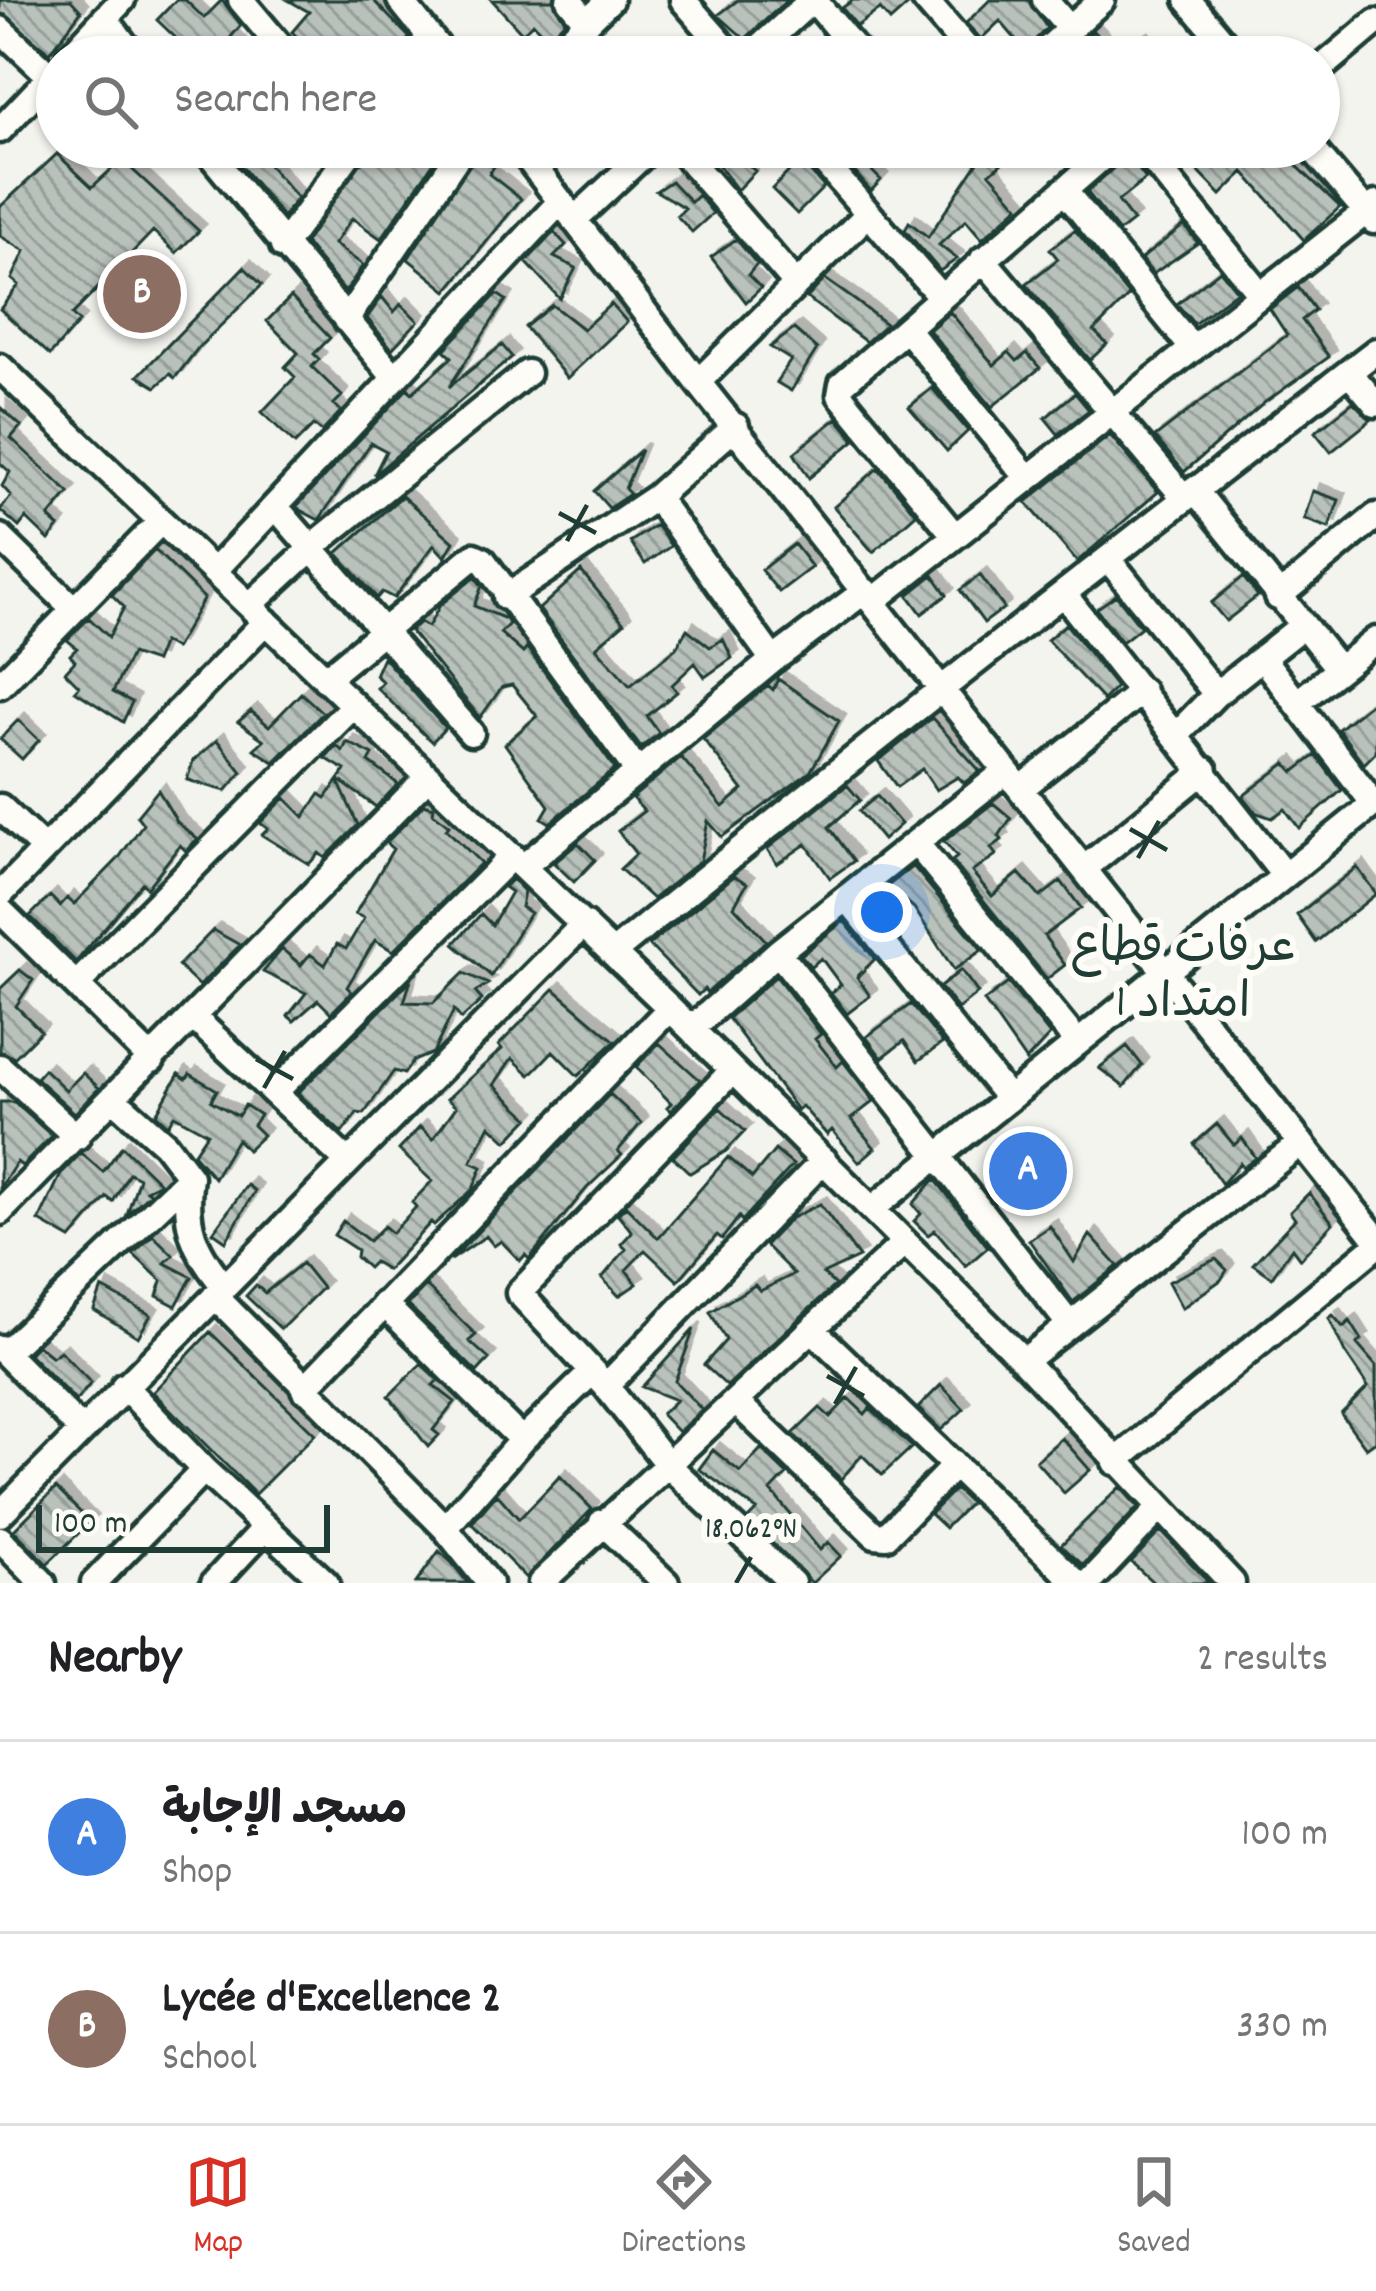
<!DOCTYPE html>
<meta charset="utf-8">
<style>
body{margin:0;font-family:Dekko,"Playpen Sans Arabic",sans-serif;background:#f6f6f6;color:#202124}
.scale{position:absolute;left:36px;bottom:30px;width:294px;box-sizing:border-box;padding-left:12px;border:6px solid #1f3d34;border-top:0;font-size:33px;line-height:42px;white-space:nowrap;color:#1f3d34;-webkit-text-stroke:9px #fdfcf7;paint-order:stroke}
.you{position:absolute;left:882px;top:912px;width:42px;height:42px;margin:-30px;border:9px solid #fff;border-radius:50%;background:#1a73e8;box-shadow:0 0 0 18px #1a73e833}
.badge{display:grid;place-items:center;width:78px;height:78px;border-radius:50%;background:#d93025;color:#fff;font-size:39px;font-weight:700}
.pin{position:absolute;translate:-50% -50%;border:6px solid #fff;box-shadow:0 3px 12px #0006}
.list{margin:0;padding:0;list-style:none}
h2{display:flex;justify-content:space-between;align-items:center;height:156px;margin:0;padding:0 48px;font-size:51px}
h2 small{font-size:39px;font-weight:400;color:#757577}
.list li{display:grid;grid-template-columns:78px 1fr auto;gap:36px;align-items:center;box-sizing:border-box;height:192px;padding:0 48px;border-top:3px solid #e0e0e0}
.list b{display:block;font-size:45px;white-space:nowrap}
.list p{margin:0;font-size:39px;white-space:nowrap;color:#757577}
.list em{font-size:39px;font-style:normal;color:#757577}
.icon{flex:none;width:66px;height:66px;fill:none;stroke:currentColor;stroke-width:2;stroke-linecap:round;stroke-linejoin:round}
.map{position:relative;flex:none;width:1376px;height:1583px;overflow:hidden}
.search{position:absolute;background:#fff;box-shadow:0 3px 9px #0004;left:36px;right:36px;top:36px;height:132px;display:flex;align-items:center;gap:30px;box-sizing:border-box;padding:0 42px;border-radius:66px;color:#757577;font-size:45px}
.sheet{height:540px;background:#fff}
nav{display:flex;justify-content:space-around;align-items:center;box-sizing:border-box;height:168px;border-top:3px solid #e0e0e0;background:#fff;font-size:33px;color:#757577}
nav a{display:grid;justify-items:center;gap:6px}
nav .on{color:#d93025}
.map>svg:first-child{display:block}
.building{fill:url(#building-back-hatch);stroke:#1f3d34;stroke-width:3;filter:url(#shadow)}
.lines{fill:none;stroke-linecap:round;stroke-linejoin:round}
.street-casing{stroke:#1f3d34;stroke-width:33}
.street{stroke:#fdfcf7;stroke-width:24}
.ticks{fill:none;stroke:#1f3d34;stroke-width:4.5}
.labels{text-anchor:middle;stroke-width:12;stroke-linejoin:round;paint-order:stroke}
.quarter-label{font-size:48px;fill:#1f3d34;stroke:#fdfcf7}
.ticks-label{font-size:30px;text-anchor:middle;fill:#1f3d34;stroke:#fdfcf7;stroke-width:12;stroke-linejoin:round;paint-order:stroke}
</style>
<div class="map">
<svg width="1376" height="1583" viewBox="0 0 1376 1583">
<defs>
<pattern id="building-back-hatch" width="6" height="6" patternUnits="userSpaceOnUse" patternTransform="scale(3)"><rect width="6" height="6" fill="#b9c1bb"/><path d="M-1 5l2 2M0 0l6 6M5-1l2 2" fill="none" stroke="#969e99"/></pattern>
<filter id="shadow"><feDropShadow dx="7" dy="-7" stdDeviation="0" flood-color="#0004"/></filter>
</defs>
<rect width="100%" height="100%" fill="#f4f4ef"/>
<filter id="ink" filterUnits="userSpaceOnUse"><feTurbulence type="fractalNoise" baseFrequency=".00833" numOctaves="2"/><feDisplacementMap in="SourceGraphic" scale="24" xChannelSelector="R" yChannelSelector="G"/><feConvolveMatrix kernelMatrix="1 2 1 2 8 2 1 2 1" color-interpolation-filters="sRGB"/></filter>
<g filter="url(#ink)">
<path class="building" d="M0,0H71L81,11L50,53L0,13Z
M176,0H185L204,18L222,0L241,25L231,37L252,57H161L180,42L157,20Z
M288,0H373L409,37L399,57H383L367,40L349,57H319L292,32L309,12Z
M492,0H553L565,21L547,38L533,23L522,33Z
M738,0H787L745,39L718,15Z
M853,0H909V4L890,21L880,9L857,26L842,8Z
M990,0H1028L1047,28L1025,50L1000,21L981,39L966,23Z
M1093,31L1116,55L1142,39L1153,57H1064Z
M232,147H276L263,158L297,198L283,217L228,150Z
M370,147L443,149L381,239L352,218L334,244L363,265L345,292L305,243Z
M480,147H490L499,159L489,174L521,199L447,291L408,259Z
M705,147H730L755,171L737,190Z
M833,147H881L865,164L881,180L871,191Z
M988,147L1001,164L990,173L1019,206L982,239L966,220L939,245L957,259L940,271L905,230L909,222L928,237Z
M1220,147H1277L1340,207L1304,240L1244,172L1221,195L1197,170Z
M57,154L92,187L122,160L199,231L176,253L153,231L72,315L79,322L50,355L0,309L19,285L12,279L25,251L0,236V207Z
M1128,155L1146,179L1118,201L1133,221L1119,232L1087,192Z
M800,160L824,187L797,214L772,189Z
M671,181L691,202L698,195L713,213L692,232L677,216L685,208L656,191Z
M1184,225L1198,243L1153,274L1141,259Z
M1075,230L1129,296L1094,331L1107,344L1090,360L1026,284L1058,259L1050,249Z
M554,232L566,245L554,257L576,268L560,299L526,262Z
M736,239L757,264L748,275L761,288L746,302L711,257Z
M244,267L262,285L198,348L175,378L170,374L156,387L138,376Z
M1220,270L1237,291L1194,324L1177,304Z
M825,279L856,301L886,324L866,342L807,298Z
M1298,287L1315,310L1302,320L1329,357L1264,403L1184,472L1155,437L1287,335L1270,309Z
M497,294L506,300L449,387L502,345L512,357L374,475L386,451L371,443L319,520L300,510L297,506L408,388L412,393L452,357L444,350Z
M291,297L330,338L314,354L319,359L312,367L342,396L334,404L341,411L322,432L314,425L295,444L262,412L295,377L285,367L298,353L267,321Z
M382,297L394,312L401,304L418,321L392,349L367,318Z
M611,304L627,322L567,378L525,327L552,305L583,329Z
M950,312L994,365L1009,352L1017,361L1027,353L1040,368L992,407L929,330Z
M794,329L817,349L791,391L776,382L791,360L770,347Z
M932,388L968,431L947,451L909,407Z
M1075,393L1089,410L1058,434L1045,418Z
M1353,402L1371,420L1331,452L1315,432Z
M0,407L21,426L11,438L69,493L49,517L59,527L49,540L26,518L19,527L0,510L11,496L2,486L10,472L0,463Z
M837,418L855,440L809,478L794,453Z
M1110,435L1158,492L1077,562L1026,502Z
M641,450L625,489L630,494L609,508L594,491Z
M878,468L916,514L873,552L834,507Z
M1313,491L1339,500L1329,528L1304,519Z
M402,496L454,542L445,557L434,545L394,598L382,592L377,598L337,553Z
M656,525L671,546L645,564L630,542Z
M794,544L812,567L779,592L761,570Z
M155,550L204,598L175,649L163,642L155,662L131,654L113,692L132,702L123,722L75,691L79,686L65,672L75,661L70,655L77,648L67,640L89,618L109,637L124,607L112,595Z
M581,571L624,623L596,647L630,686L676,648L687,629L710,647L723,639L732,658L705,677L695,663L672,685L677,692L647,716L659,733L641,748L539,609Z
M933,575L947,595L922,614L908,595Z
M980,575L1004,608L984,623L960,590Z
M475,577L482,586L474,606L506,619L509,624L500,633L523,653L527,648L615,769L550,823L542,818L549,806L505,744L537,716L512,685L502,687L480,718L410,631L420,622L428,627L440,605Z
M1243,577L1258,596L1226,621L1211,603Z
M1116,595L1141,627L1122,642L1096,609Z
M1066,624L1116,687L1103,700L1047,640Z
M383,657L445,728L432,742L377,688L383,682L375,675Z
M778,679L839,721L820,755L810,772L722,837L708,821L700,861L653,899L620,869L636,854L618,831L644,811L632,798L681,757L723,807L743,790L703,739L768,685L773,690Z
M301,693L323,713L274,762L254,749L264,740L238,722L251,711L269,726Z
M1376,699V752L1364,764L1338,729Z
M932,718L980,771L964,783L958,777L936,790L922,769L897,787L878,761Z
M18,720L39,740L22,759L0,739Z
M217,740L242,772L226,791L187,780L193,761Z
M347,742L373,755L369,762L398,784L376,807L339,780L345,770L325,758L336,746L343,751Z
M1316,755L1342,790L1299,828L1285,809L1272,818L1257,813L1243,796L1286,763L1294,772Z
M338,781L358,825L325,858L319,853L309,864L262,835L268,829L260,823L285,798L304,817L320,794L326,798Z
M847,785L860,800L829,827L854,861L830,878L806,844L777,864L767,849Z
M158,790L177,822L197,839L186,851L180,845L147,888L142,883L76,962L30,916L50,896L60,906L67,898L74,904L118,859L143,824L137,816Z
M877,796L901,824L883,840L859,811Z
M993,803L1011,818L999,836L1002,840L991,848L996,855L972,872L992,896L1019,873L1040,897L1061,881L1081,908L1044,936L1065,965L1047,979L952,861L957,857L944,841Z
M424,804L434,807L433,813L449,825L446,829L481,863L393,951L375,940L347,987L352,992L331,1013L318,1000L294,1021L288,1016L306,993L263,972L282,949L301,965L310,954L325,965L337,944L346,949L364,918L355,914L393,849L386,843Z
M578,843L595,860L574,882L554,863Z
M913,866L982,950L954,970L914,908L906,901L883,916L870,900Z
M1357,867L1376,894L1316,942L1297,915Z
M734,876L747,883L734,906L766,941L707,993L704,989L698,995L649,945Z
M512,879L524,891L521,907L530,913L491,976L454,944L481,914L492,925L511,892L504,887Z
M844,921L875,959L857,977L870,996L847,1014L831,993L841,985L821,958L811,967L801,955Z
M213,930L240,945L199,986L178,966Z
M20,970L33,980L16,1006L41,1031L14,1058L0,1051V989Z
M961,970L978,993L958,1009L940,987Z
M464,973L488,984L475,992L482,1000L461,1019L454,1010L433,1053L413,1061L404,1074L394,1071L364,1114L357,1113L342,1133L298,1093L411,980L404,1002L433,1003Z
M776,976L821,1034L815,1039L837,1067L843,1061L874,1101L851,1119L875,1148L859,1162L832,1130L827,1135L802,1106L797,1110L728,1018Z
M1008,983L1050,1035L1026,1061L984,1001Z
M554,989L615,1041L578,1076L553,1051L530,1075L512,1058L494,1085L529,1118L507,1141L490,1125L471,1162L482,1167L473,1189L434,1225L431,1222L387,1270L374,1262L368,1268L356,1257L357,1250L334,1235L343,1221L369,1241L384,1226L392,1233L416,1207L412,1202L432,1181L399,1150L420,1127L433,1139L456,1107L447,1099L502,1049L499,1045Z
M911,1004L943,1043L918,1061L904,1041L882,1058L866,1037Z
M659,1043L700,1080L671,1111L667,1107L671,1103L636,1067Z
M1127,1046L1142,1065L1124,1087L1099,1068Z
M44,1069L66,1090L83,1073L99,1088L75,1113L36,1078Z
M179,1074L186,1079L190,1074L217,1090L211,1101L238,1116L245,1105L260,1115L253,1125L263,1135L247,1150L237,1139L214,1178L193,1154L207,1133L174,1115L168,1125L156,1114Z
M610,1094L641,1123L618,1151L622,1155L587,1188L529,1259L525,1255L520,1261L501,1241L494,1246L486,1236L451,1260Z
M0,1102H14L52,1136L22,1166L17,1162L0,1188Z
M720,1108L745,1131L726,1151L690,1173L673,1157Z
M1217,1124L1234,1145L1242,1138L1256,1158L1243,1168L1240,1163L1222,1184L1194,1144Z
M1023,1136L1045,1173L1016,1190L995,1153Z
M122,1146L160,1183L146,1190L150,1193L127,1214L139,1178L129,1173L113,1202L107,1197L71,1239L39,1221L61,1174L81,1153L103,1172Z
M775,1150L793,1165L742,1221L739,1217L722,1239L717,1235L678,1281L645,1250L626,1270L637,1284L619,1296L602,1278L626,1249L621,1244L632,1232L618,1214L626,1206L658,1238L728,1157L752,1178Z
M935,1179L988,1247L966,1266L935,1230L928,1235L914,1221L921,1214L913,1204Z
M247,1185L255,1191L226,1241L213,1232Z
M1309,1193L1333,1223L1300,1259L1292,1248L1272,1277L1253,1264L1295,1219L1290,1212Z
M820,1204L859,1257L823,1274L835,1285L727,1386L704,1365L726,1340L710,1312L755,1285L760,1291L794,1274L765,1245L790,1219Z
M1050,1226L1074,1262L1090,1235L1118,1266L1073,1302L1029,1240Z
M153,1235L173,1255L165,1263L192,1277L176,1306L157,1296L162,1281L133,1254Z
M1216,1259L1227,1270L1221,1280L1182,1308L1168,1282Z
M302,1263L322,1288L281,1329L246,1296L256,1285L265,1293Z
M426,1286L476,1335L469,1341L489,1359L477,1372L408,1305Z
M102,1288L151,1315L138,1337L94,1310Z
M1333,1315L1343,1327L1350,1321L1362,1340L1357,1344L1376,1366V1441L1366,1448L1341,1414L1368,1387L1345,1353L1329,1318Z
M694,1329L675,1381L702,1410L678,1432L661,1414L676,1400L642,1387Z
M210,1332L315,1434L255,1494L153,1392Z
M37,1345L52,1357L60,1351L91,1383L76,1401L29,1354Z
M421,1364L438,1380L433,1385L455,1402L433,1430L439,1435L428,1447L389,1396Z
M941,1385L964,1409L941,1430L918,1408Z
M848,1398L865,1414L870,1408L912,1447L882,1475L862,1455L841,1479L793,1434L820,1408L830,1417Z
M1062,1438L1090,1470L1064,1493L1036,1461Z
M761,1449L787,1474L771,1491L820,1550L828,1542L841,1556L812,1583L748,1519L757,1510L699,1469L713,1450L740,1472Z
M560,1476L592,1509L526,1578L472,1523L497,1494L519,1519Z
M1120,1487L1138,1507L1083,1565L1061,1545Z
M56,1488L90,1522L47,1564L14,1530Z
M955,1489L970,1503L945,1528L930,1514Z
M1161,1531L1203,1576L1208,1583H1154L1131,1562Z
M439,1551L452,1563L468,1583H416Z"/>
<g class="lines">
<defs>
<path id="street" d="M241,0L289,57
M400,0L446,57
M569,0L587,22
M683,0L733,57
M814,0L861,57
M925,0L974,57
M1045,0L1070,29
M1188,0L1236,57
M105,18L134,57
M0,29L51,77
M69,57L122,0
M415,57L429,37
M551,57L610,0
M749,57L812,0
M1039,57L1102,0
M1319,70L1376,22
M0,130L57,70
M204,147L395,378
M519,147L698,382L1376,1238
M678,147L796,284
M811,147L940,296
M1142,147L1261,295
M1311,147L1374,221
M1064,190L1193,349
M574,220L652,147
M283,246L354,147
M983,259L1183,496
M346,320L464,147
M908,331L1028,478
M0,367L670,1008L1024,1361L1232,1583
M1349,372L1376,404
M698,382L868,214
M1194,489L1338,668
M656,497L773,660
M275,506L471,733
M955,536L840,395L842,384L1114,147
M0,537L74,609
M1110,561L1216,694
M214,571L559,203
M506,597L656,497L736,426
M1066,597L1284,875
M1278,597L1376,516
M873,601L1376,204
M250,605L323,538L527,373
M1263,659L1374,804
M325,679L474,556L483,560L638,772
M0,685L161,521
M1297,703L1376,640
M1178,733L1216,694L1302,626
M1022,788L1142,691
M0,807L44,849
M917,844L1077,1042
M524,866L773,660L865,591
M1085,868L1205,770
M0,895L266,621
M847,898L1008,1098
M0,910L152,1060
M778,952L1070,1325
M613,953C864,747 1119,549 1376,351
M76,985L353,706
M194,1018L348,1162
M691,1029L778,952L1006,771
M0,1067L77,1137
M732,1071L519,1293L606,1386L668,1465L792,1583
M274,1093L512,856
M114,1099L165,1144L190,1177C183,1224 194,1251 225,1287
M872,1209L1376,802
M0,1212L427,778
M215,1296L445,1528L489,1583
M384,1304L522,1440
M814,1331L1077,1583
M0,1348L82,1431
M5,1353L190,1177
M1024,1361L1301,1143
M124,1386L204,1470L326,1583
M606,1386L824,1160
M304,1389L670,1008
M736,1402L875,1535L886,1536L954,1466
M1115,1462L1376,1246
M0,1514L584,924
M602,1522L666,1583
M445,1528L522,1440L591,1373
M0,1539L43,1583
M94,1583L204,1470
M214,1583L265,1528
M541,1583L904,1243
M1089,1583L1160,1508"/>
</defs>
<use href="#street" class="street-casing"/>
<use href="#street" class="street"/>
</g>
</g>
<path class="ticks" d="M559,513L596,533M567,541L587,505M1130,829L1167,850M1138,858L1159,821M256,1059L293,1079M264,1088L285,1051M827,1376L864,1396M835,1404L856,1367M736,1583L751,1557"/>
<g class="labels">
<g class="quarter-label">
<text x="1183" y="960">عرفات قطاع<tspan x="1183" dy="55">1 امتداد</tspan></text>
</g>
</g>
<g class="ticks-label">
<text x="751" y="1537">18.062°N</text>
</g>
</svg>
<div class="scale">100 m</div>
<div class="you"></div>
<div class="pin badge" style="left:1028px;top:1171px;background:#3f7fe0">A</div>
<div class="pin badge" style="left:142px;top:294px;background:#8d6e63">B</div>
<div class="search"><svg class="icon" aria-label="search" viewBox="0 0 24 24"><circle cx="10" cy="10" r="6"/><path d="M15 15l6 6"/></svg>Search here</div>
</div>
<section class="sheet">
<h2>Nearby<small>2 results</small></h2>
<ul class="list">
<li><span class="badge" style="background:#3f7fe0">A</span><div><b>مسجد الإجابة</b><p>Shop</p></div><em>100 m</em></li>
<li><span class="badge" style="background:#8d6e63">B</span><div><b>Lycée d'Excellence 2</b><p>School</p></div><em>330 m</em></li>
</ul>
</section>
<nav>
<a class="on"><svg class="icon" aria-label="map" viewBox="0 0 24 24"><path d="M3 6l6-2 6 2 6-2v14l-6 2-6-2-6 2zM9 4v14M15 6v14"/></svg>Map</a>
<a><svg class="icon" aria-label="directions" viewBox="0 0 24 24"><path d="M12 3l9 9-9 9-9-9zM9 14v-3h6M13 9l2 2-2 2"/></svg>Directions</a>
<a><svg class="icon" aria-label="saved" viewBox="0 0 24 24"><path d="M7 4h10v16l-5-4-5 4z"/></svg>Saved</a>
</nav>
